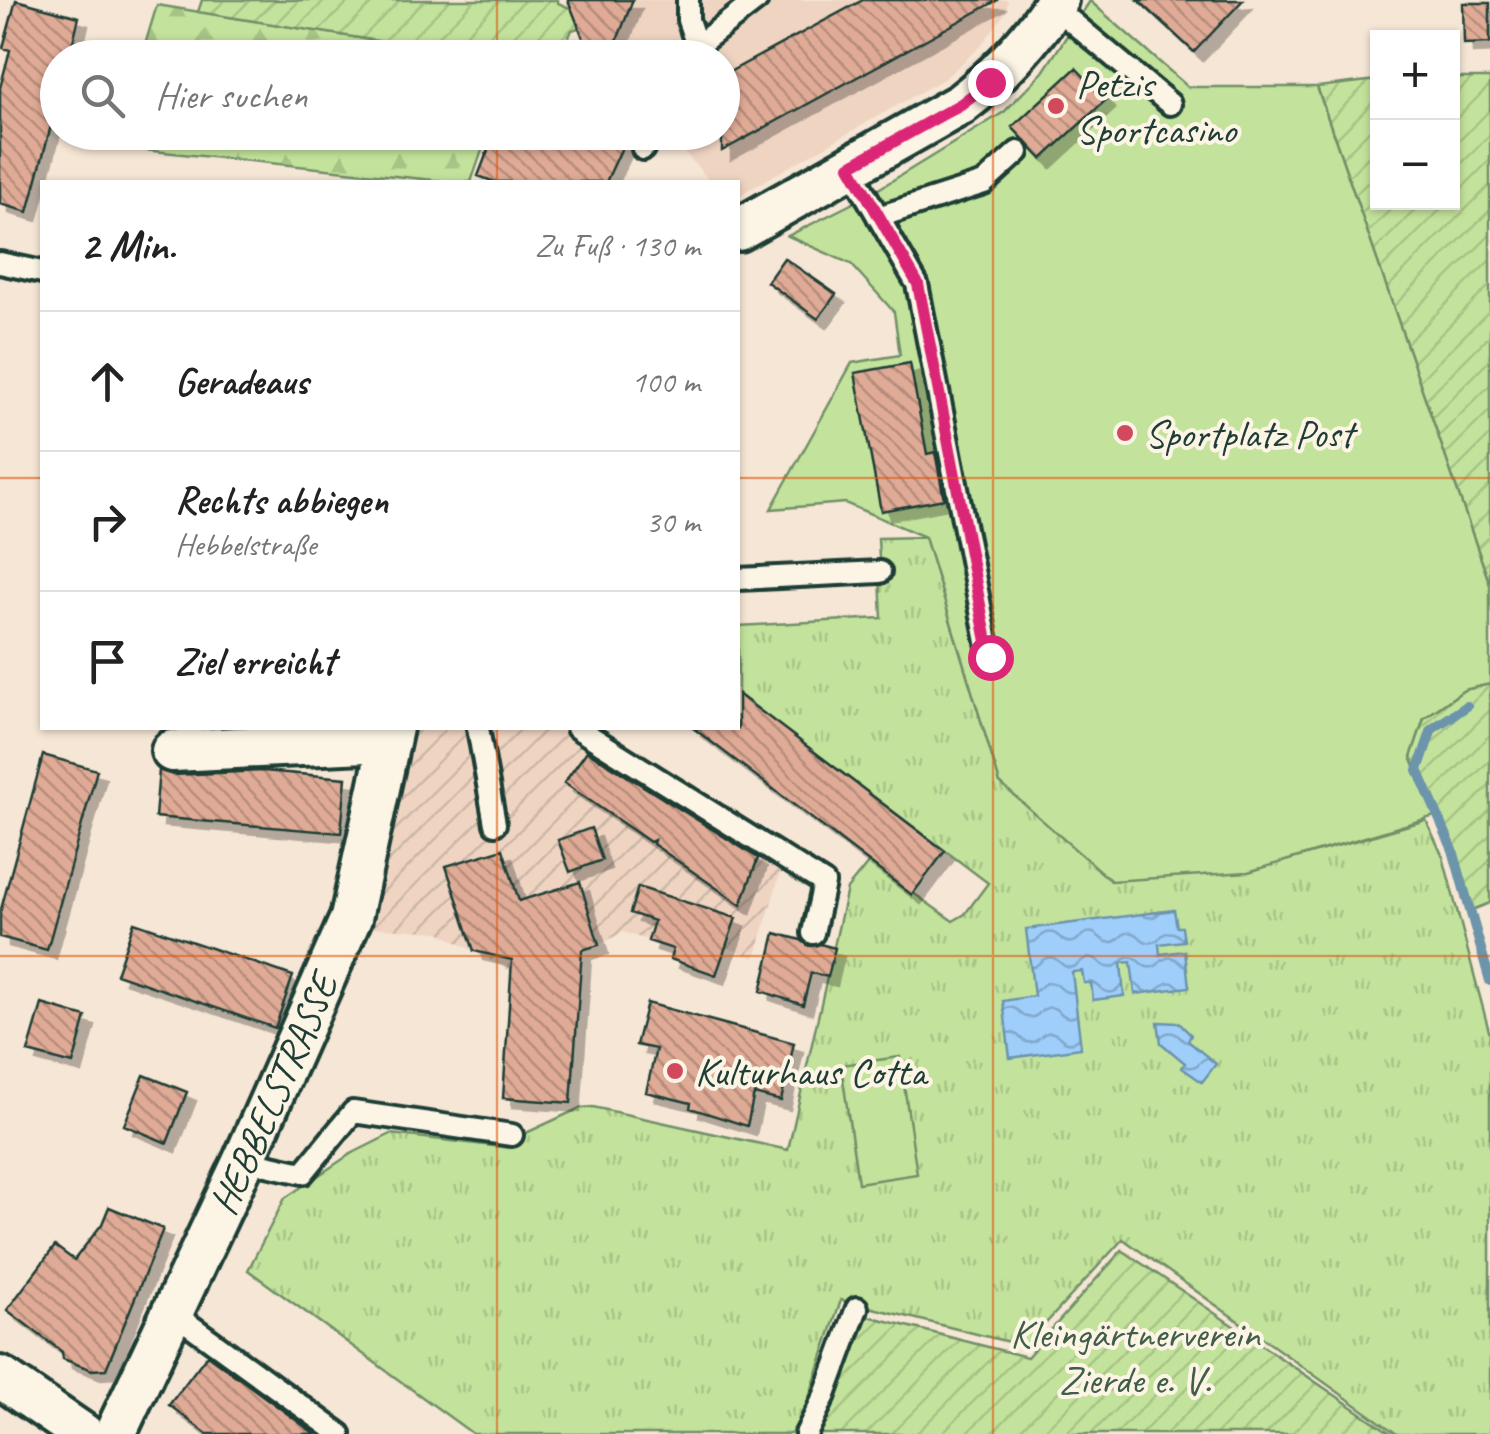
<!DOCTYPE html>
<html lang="de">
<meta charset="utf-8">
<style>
body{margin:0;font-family:Caveat,sans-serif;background:#f2f2f2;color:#222}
.controls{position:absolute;right:30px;top:30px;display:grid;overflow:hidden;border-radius:0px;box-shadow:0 2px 8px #0004}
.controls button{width:90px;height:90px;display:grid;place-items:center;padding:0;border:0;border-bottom:2px solid #e0e0e0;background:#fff;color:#222;font:50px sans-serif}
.stop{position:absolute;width:30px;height:30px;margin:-22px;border:8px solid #db2777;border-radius:50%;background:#fff}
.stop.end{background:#db2777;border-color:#fff;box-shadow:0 2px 10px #0008}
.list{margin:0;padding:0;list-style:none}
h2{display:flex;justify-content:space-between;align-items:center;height:130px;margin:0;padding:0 40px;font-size:42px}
h2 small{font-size:32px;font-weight:400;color:#767676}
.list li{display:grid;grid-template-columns:65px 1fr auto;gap:30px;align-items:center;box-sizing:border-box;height:140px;padding:0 40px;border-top:2px solid #e0e0e0}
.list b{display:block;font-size:38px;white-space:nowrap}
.list p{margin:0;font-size:32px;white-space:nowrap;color:#767676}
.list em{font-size:32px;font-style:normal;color:#767676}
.icon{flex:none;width:55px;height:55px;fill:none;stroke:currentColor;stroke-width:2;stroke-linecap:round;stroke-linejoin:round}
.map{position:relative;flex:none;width:1490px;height:1434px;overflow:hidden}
.search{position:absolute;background:#fff;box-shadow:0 2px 8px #0004;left:40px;top:40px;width:700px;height:110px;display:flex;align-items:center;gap:25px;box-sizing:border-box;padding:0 35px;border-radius:55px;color:#767676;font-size:38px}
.panel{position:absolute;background:#fff;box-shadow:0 2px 8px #0004;left:40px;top:180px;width:700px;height:550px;border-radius:0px}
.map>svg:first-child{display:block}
.built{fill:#efd4c2}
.industrial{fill:url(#industrial-furrows)}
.grass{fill:url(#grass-tufts);stroke:#719068;stroke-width:2.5}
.forest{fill:url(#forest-firs);stroke:#719068;stroke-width:2.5}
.garden{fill:url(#garden-furrows);stroke:#719068;stroke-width:2.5}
.pitch{fill:#c3e39c;stroke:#719068;stroke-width:2.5}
.water{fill:url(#water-waves);stroke:#6c94ab;stroke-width:2.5}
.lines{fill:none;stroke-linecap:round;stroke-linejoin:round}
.stream{stroke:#6c94ab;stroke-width:10}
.building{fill:url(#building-back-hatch);stroke:#1f3d34;stroke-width:2.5;filter:url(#shadow)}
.lane-casing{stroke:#1f3d34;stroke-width:28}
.street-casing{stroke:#1f3d34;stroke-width:48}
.lane{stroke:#fcf5e5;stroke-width:20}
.street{stroke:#fcf5e5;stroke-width:40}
.route{stroke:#db2777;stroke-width:12}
.grid{fill:none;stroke:#de580e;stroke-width:2.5;stroke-opacity:0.55}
.poi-dot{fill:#d1495b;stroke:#fcf5e5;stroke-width:4}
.labels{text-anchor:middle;stroke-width:8;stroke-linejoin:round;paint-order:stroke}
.poi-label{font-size:40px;fill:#1f3d34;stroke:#fcf5e5;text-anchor:start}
.street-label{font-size:40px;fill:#1f3d34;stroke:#fcf5e5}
.park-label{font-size:40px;fill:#405e49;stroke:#fcf5e5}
</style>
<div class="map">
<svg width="1490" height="1434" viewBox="0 0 1490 1434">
<defs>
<pattern id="industrial-furrows" width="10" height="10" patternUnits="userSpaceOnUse" patternTransform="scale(2.5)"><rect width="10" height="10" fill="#efd4c2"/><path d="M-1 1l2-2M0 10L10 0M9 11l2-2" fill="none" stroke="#ccb7a7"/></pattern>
<pattern id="grass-tufts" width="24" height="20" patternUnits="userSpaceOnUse" patternTransform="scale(2.5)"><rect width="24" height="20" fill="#c3e39c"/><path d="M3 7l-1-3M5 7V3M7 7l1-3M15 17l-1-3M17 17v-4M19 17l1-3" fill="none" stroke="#a7c487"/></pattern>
<pattern id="forest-firs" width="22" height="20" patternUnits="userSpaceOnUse" patternTransform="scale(2.5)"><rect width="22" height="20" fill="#c3e39c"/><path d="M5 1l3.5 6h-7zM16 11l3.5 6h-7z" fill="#a7c487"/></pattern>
<pattern id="garden-furrows" width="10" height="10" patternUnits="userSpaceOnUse" patternTransform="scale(2.5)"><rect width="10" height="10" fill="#c3e39c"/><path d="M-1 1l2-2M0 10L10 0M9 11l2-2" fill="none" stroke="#a7c487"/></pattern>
<pattern id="water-waves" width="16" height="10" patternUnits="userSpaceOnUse" patternTransform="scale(2.5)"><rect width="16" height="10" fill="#9fcefb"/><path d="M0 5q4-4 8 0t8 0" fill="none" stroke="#81a8cc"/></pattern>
<pattern id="building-back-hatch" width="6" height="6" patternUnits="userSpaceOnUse" patternTransform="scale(2.5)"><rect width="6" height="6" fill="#e0ab96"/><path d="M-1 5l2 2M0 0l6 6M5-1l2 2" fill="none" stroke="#b58c7b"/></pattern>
<filter id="shadow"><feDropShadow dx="9" dy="9" stdDeviation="0" flood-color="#0004"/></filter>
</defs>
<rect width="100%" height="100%" fill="#f6e6d5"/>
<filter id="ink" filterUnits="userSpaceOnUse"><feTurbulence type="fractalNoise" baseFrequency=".01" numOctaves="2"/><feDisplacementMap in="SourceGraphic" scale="20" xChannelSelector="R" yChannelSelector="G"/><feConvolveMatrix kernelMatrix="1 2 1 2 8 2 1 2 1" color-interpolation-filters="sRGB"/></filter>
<g filter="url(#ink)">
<path class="built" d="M634,0H1008L1006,12L980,47L945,78L738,196V182H711L667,133L722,132V58L622,57L608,23L621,29Z"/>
<path class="industrial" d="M417,728H555L735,842L782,867L755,958L679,930L673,949L623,932L599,945L510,971L439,932L368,927Z"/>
<path class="grass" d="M925,537L1000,783L1248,872L1426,820L1443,857L1490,1035V1434H1397L1123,1239L1025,1346L841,1300L805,1410L791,1434H473L248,1270L285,1198L349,1155L391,1134L509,1148L511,1140L580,1108L593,1107L788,1150L847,889L869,862L953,921L965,914L988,883L738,694V626L882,618L878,538Z"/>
<path class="forest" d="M157,5L421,48L437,57L141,58Z
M119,132H488V133L471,182H452L114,147Z"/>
<path class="garden" d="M202,0H558V3L600,21L572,30L563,50L558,49L555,57L437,58L421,48L198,12Z
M1453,78H1490V585L1317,87L1377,80L1378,202H1452Z
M1490,684V903L1467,912L1449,847L1411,757L1424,718L1464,690Z
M1122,1250L1392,1434H815L868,1316L1027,1357Z"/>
<path class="pitch" d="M1090,1L1188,87H1317L1490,585V684L1464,690L1424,718L1411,757L1435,816L1248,872L1111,881L1000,783L925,537L845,503L771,509L852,363L900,355L894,312L851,264L788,236L867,196L1004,112L1043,72Z
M900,1057L917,1174L858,1183L841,1065Z"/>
<path class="water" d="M1174,910L1177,927H1182L1184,941L1159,944L1160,954L1185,951L1189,987L1135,994L1131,962L1121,963L1124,996L1093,1000L1091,983H1084L1082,971L1072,972L1081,1048L1010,1058L1003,1001L1034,996L1026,929Z
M1158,1022L1179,1023L1191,1035L1188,1041L1216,1064L1202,1082L1182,1068L1185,1063L1161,1043Z"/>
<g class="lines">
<path class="stream" d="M1467,706L1432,729L1418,770L1453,850L1490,981"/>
</g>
<path class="building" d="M16,0L79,17L69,58H58V99L28,212L0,204V88L10,50L3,48Z
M568,0H633L616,43L622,58H591Z
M863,0H998L722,151V76Z
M1138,0H1243L1194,52Z
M1463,3H1490V43L1464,44Z
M1076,68L1106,100L1042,159L1012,127Z
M495,132H601L624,143L606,182H495L478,176Z
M784,258L836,294L818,319L767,282Z
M910,363L927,454L935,452L944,499L881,511L855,373Z
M738,694L945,851L912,895L693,728H738Z
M587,751L758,858L741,905L653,844L654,840L650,842L564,783Z
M43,755L97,770L47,950L0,937V913Z
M159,770L173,775L263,771L346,778L341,833L155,817Z
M591,828L602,860L570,872L558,840Z
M503,849L519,901L580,882L599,945L582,950L571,1103L503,1098L512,960L474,951L446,866Z
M638,887L736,918L716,975L670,959L673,949L648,941L654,921L630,913Z
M134,922L293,976L275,1028L116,974Z
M775,933L801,940L809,946L820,944L835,948L828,977L811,973L803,1005L761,991Z
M647,1003L794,1043L781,1101L754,1094L747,1126L690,1108L691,1103L646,1092L656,1049L636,1045Z
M42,1004L86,1017L73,1064L28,1052Z
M144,1075L187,1092L167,1143L124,1125Z
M109,1207L163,1229L106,1369L92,1370L63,1359L62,1352L7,1310L55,1246L74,1260L102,1224Z
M207,1355L247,1384L315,1434H207L169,1405Z"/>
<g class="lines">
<defs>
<path id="lane" d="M688,0V20L697,46
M1047,1L1170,104
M691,58L697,46L757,0
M643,149L651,132
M849,166L917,284L990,657
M878,217L984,183L1018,152
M0,263L42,272
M738,579L880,572
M478,728L495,824
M577,728L824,883L813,933
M244,1160L303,1173L353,1112L512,1135
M172,1312L340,1434
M806,1434L825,1395L857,1308"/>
<g id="street">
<path d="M738,230L961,104C999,75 1031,41 1057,0"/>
<path d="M172,751L387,741"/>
<path d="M0,1377L83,1434"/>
<path id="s1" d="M115,1434L244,1160L351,918L392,728"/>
</g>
</defs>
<use href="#lane" class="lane-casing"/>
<use href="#street" class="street-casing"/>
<use href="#lane" class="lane"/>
<use href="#street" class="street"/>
</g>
</g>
<g class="lines" filter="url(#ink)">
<path class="route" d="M990,82L961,104L850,166L918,284L990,657"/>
</g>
<path class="grid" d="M497,0V58M993,0V1434M497,132V182M0,478H42M738,478H1490M497,728V1434M0,956H1490"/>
<g class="poi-dot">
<circle cx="1056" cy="106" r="10"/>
<circle cx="1125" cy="433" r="10"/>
<circle cx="675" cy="1071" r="10"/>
</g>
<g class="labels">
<g class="poi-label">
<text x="1076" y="97">Petzis<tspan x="1076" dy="46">Sportcasino</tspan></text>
<text x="1145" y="447">Sportplatz Post</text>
<text x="695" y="1085">Kulturhaus Cotta</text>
</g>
<g class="street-label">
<text dy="14" stroke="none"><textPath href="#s1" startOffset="375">HEBBELSTRASSE</textPath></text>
</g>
<g class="park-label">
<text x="1135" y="1347">Kleingärtnerverein<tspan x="1135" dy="46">Zierde e. V.</tspan></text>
</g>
</g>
</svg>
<div class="controls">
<button>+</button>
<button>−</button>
</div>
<div class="stop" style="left:990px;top:657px"></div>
<div class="stop end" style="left:990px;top:82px"></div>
<div class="search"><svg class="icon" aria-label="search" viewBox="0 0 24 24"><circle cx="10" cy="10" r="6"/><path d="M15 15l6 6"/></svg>Hier suchen</div>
<section class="panel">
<h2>2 Min.<small>Zu Fuß · 130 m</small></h2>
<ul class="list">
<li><svg class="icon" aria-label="ahead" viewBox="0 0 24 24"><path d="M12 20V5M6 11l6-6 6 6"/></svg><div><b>Geradeaus</b></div><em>100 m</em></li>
<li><svg class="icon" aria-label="right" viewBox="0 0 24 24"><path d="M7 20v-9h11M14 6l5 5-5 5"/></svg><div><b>Rechts abbiegen</b><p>Hebbelstraße</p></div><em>30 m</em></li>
<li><svg class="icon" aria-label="arrive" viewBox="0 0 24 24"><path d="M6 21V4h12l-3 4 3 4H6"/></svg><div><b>Ziel erreicht</b></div></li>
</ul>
</section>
</div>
